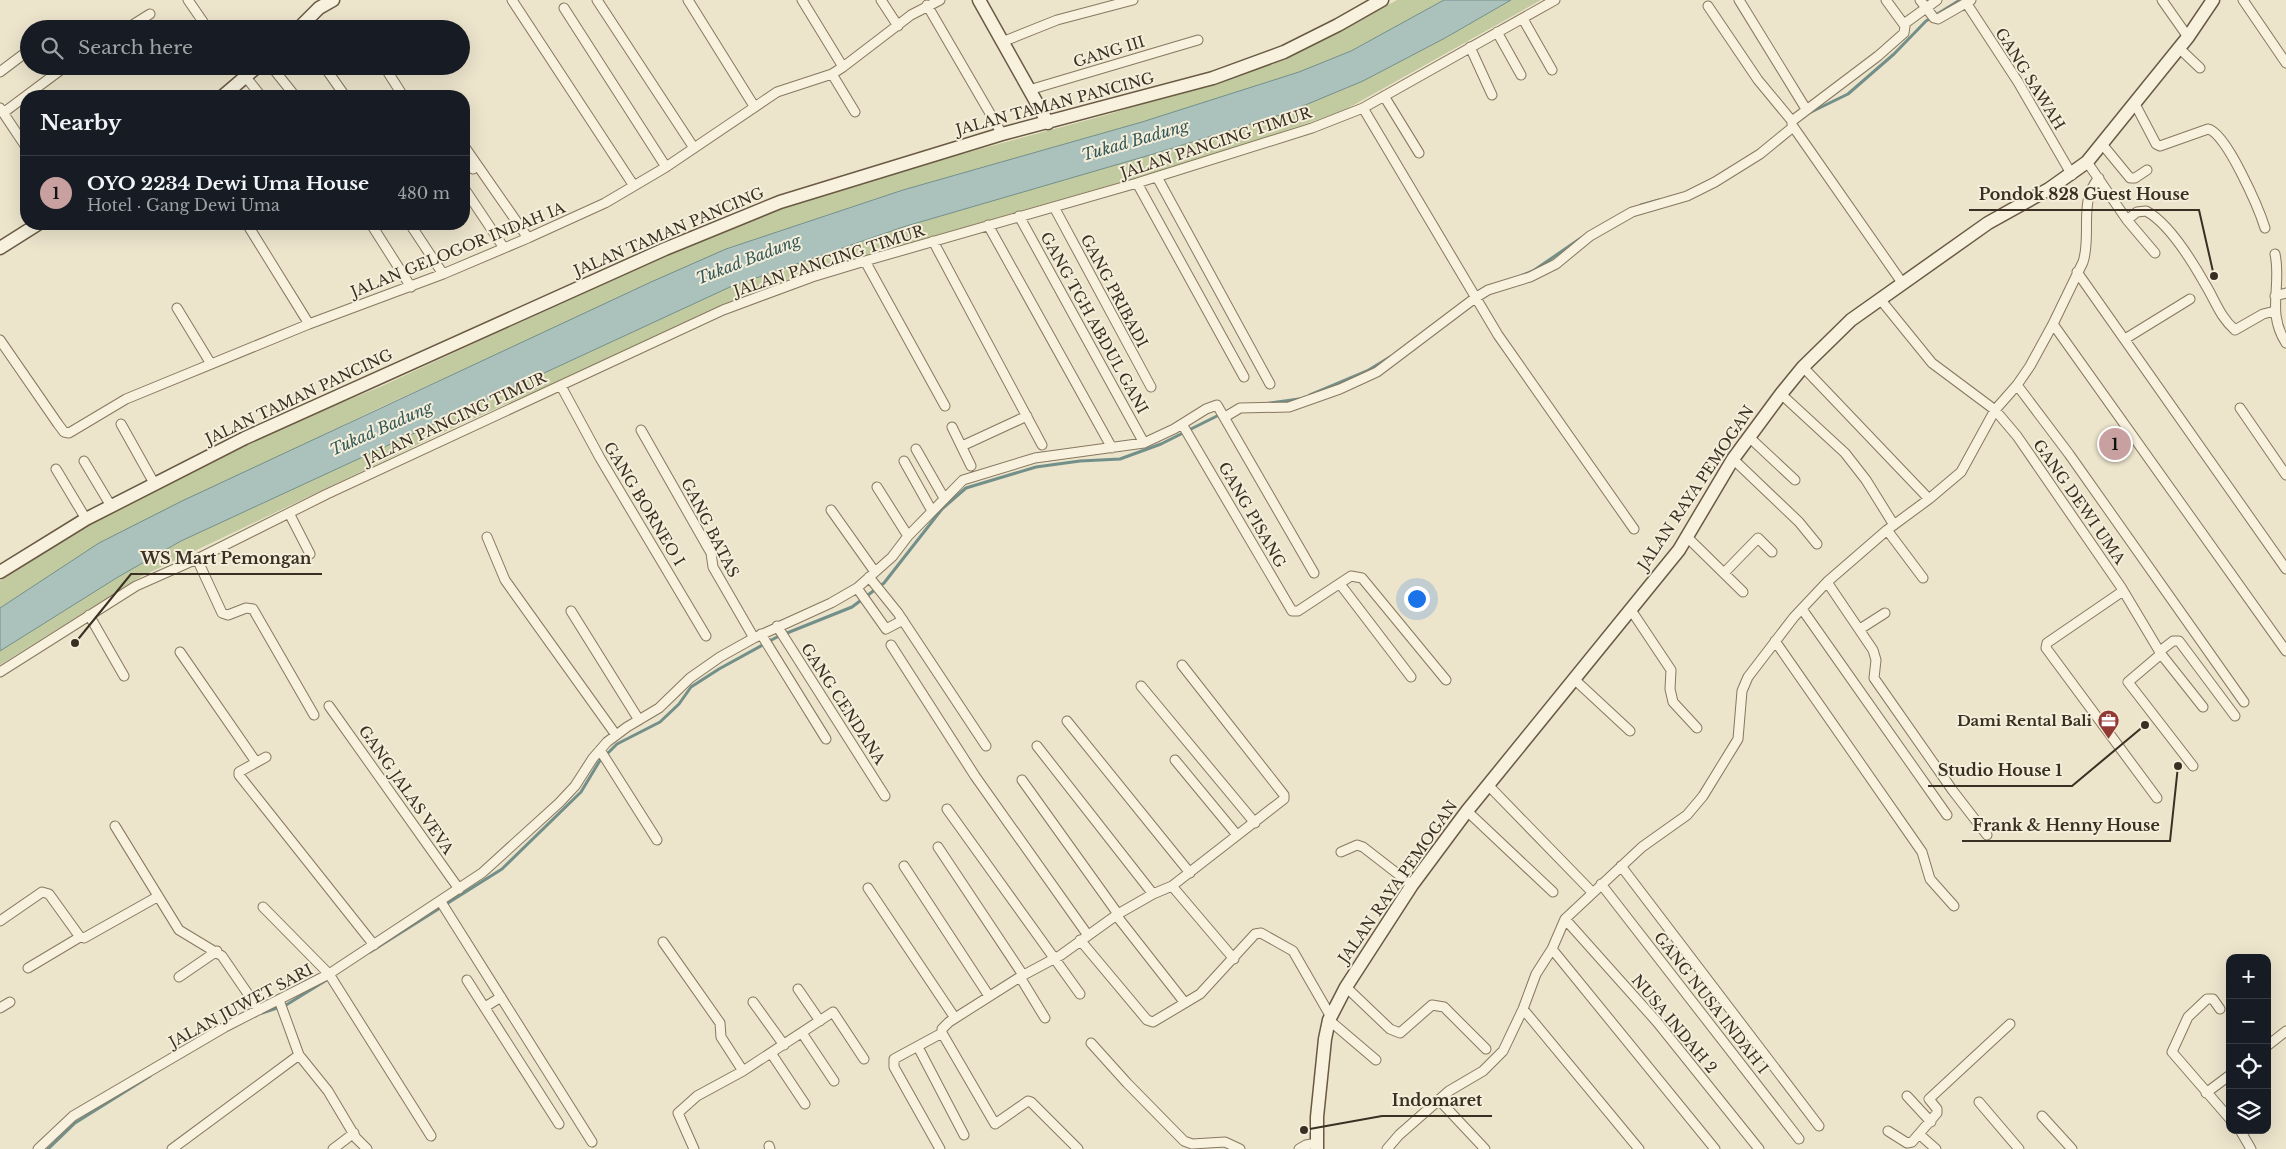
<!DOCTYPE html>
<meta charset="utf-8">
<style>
body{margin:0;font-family:"Libre Baskerville",serif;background:#20242c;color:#f1f3f6}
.controls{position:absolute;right:15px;bottom:15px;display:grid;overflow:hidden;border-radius:10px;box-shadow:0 5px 20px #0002}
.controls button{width:45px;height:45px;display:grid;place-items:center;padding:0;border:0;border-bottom:1px solid #363941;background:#171b24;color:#f1f3f6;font:25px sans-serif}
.you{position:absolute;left:1416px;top:598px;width:18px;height:18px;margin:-12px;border:4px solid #fff;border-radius:50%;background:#1a73e8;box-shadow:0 0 0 8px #1a73e833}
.badge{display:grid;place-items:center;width:32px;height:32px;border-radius:50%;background:#c7a09f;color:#111;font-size:16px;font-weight:700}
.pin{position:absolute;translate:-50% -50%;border:2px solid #fff;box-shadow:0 1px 5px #0006}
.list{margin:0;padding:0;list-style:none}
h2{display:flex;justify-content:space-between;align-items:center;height:65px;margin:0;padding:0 20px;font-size:21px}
h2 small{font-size:16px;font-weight:400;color:#9ea1a6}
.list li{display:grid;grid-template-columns:32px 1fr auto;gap:15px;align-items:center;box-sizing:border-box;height:75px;padding:0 20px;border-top:1px solid #363941}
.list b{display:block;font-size:19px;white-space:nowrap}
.list p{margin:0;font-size:16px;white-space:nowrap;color:#9ea1a6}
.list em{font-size:16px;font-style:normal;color:#9ea1a6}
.icon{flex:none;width:28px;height:28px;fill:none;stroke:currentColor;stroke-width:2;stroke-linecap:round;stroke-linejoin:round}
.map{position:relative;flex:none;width:2286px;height:1149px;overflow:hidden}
.search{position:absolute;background:#171b24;box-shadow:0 5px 20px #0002;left:20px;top:20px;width:450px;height:55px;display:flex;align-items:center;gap:12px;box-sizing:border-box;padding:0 18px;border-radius:28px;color:#9ea1a6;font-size:19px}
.panel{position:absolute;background:#171b24;box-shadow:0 5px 20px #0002;left:20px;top:90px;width:450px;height:140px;border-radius:20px}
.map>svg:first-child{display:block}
.green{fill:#c2ca9f}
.water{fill:#abc1bc;stroke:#728f8a}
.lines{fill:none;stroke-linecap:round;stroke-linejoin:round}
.stream{stroke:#728f8a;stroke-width:3}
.street-casing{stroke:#887860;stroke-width:11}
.secondary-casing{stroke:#6a5943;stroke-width:15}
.street{stroke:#f7f1de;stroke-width:9}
.secondary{stroke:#f7f1de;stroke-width:12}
.labels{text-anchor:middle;stroke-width:4;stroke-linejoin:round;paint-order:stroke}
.street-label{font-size:15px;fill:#3a2f22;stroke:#f4eeda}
.poi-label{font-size:15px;font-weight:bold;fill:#3a2f22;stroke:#f4eeda;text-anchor:end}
.water-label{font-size:16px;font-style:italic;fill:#335858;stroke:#f4eeda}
.leader{fill:none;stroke:#3a2f22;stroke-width:2}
.callout-dot{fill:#3a2f22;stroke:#f4eeda;stroke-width:2}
.callout-label{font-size:16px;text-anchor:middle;font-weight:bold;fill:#3a2f22;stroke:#f4eeda;stroke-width:4;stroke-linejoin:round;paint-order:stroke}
</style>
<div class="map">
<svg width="2286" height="1149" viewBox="0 0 2286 1149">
<rect width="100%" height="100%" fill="#ece4cb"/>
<path class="green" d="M1397,0H1444L1351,51L1299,72L1142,122L903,190L726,249L379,408L99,543L0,608V581L113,510L288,425L382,386L693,242L760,215L921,165L1110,114L1191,88L1333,35Z
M1511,0H1541L1343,111L1211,156L812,271L732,303L457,426L142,576L0,665V651L118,577L181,541L730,287L903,227L1150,155L1286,113L1363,81L1445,38Z"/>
<path class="water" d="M1444,0H1511L1445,38L1363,81L1286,113L1150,155L903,227L730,287L181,541L118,577L0,651V608L99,543L182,501L651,282L726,249L903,190L1142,122L1299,72L1351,51Z"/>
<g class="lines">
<path class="stream" d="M1807,114L1848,94L1894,54L1926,21L1960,0
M1641,205L1659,200
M1523,275L1533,271L1581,238
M1310,395L1367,371L1390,357
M1263,404L1299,399
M370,952L502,869L581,792L599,762L617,744L660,722L679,704L691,687L719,669L777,637L852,607L884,583L942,509L966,488L1036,467L1080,461L1120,459L1161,444L1221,414
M262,1013L286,1005L325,981
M48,1149L75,1123L150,1076"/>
<defs>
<path id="street" d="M188,0L208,29
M512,0L634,186
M597,0L694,148
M688,0L754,106
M802,0L843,67
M881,0L898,26
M1739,0L1806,109
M1920,0L1934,18L1938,19L1971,0
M2162,0L2188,37
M2243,0L2286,63
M1967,4L2018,82L2072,175
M927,5L1002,134
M1708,6L1758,80L1792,121V125L1903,284
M564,8L666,167
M1523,19L1552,70
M1904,24L1937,0
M126,29L150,14
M1497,32L1521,75
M1002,42L1057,20L1133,0
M1470,47L1492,95
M2179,48L2200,68
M237,66L261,96
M271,66L295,96
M324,66L345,96
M384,66L403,96
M0,72L29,50
M832,74L855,112
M1029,90L1198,40
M1384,96L1419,153
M2135,104L2156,144L2160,146L2208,129C2226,132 2259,209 2265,228
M0,108L26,147
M1363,108L1498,335L1634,529
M3,113L66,66
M1792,121L1878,56L1904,33L1905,26L1886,0
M2102,144L2130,178H2135L2147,170
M464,146L528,238
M464,156L473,169
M2087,162L2127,220L2137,212L2146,211C2169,223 2192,261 2205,284C2215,300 2220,317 2235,330L2263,314L2271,312L2275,314
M1157,177L1270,384
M1137,183L1244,377
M464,188L504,248
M1054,207L1151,387
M1019,216L1144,443
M2127,220L2155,253
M247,224L309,324
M371,224L411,287
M410,224L443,274
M988,225L1112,448
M933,241L1042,445
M2275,254C2282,286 2266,312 2286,343
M865,261L945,406
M2077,272L2286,569
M2275,296L2286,293
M1880,299L1932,363L1995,410L2017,436L2121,587L2161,654L2203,707
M177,308L211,364
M2053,324L2286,651
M2125,339L2190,299
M0,340L58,424L64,432L69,433L126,399L309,324L443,274L528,238L605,203L666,167L777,92L832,74L843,67L911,15L940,0
M1803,367L1929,499
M2017,385L2069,454L2244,702
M561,386L600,458L706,636
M1781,394L1845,453L1866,480L1894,525
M2240,408L2286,475
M1225,417L1240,408L1289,407L1340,389L1377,372L1475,298L1488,290L1530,277L1556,264L1590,236L1632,212L1687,196L1715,182L1760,154L1793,127
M121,424L154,483
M1182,424L1292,611H1298L1351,576L1362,578L1446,680
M952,427L971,466
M641,430L711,553L713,567L754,638
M1749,437L1795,480
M962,446L1027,416
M916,449L944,498
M1733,459L1799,522L1817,544
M84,461L111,506
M904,461L932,511
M56,469L86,519
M877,487L908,536
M831,510L875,572
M289,513L310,554
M1887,530L1923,578
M487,537L505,580L616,735
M1687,537L1743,592
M197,559L222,613L228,615L246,608L253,609L314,715
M1724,573L1758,538L1772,552
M869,577L898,613L986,746
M1827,582L1873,650L1876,660L1874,678L1953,791L1987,835
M1340,584L1411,677
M857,588L886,629L903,620
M2123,591L2047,643L2046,648L2157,798
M1802,609L1947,815
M1631,610L1671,670L1670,689L1673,702L1697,728
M571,611L639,720
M89,615L124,676
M777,626L885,796
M1860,629L1885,613
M761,634L826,739
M1775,641L1922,852L1930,879L1954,906
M891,645L975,776L1087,934
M2160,651L2173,641H2179L2235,716
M180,652L256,762
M2161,654L2128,682L2193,766
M0,672L136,586L197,559L327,494L723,310L812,277L865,261L1137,183L1312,128L1363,108L1555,0
M1574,679L1630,731
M1141,686L1255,823
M329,706L459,889
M1067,721L1190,873
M1037,746L1153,894
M600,750L657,840
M266,757L239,772V775L374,945
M1175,760L1237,835
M1022,780L1118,914
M1488,785L1592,892
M947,809L1080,994
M1467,811L1553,892
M115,826L179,930L222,956L259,1010
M938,847L1023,975
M1341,852L1357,845L1363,847L1412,885
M904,866L989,996
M1621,866L1819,1126
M1601,884L1799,1139
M1172,886L1234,959
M868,888L955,1018
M441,902L592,1142
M263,907L329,974L431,1136
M1116,915L1185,1003
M1565,919L1657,1022L1759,1149
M0,921L42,892L49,894L80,937L84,938L157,897
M1080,940L1147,1020L1153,1022L1200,994L1255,934L1261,933L1293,951L1331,1017
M663,942L720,1023L721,1037L743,1071
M1552,949L1715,1149
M28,968L80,937
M179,977L217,951
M1020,977L1045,1018
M467,980L559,1124
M1346,987L1390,1029L1400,1033L1432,1005L1444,1007L1486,1049
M798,989L820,1021
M279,1000L299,1055L328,1091L356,1138L367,1149
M753,1002L784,1045
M485,1007L501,997
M0,1008L10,1002
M1523,1009L1639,1149
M2220,1009L2213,999H2207L2188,1017L2172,1052L2230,1119
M1329,1020L1376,1060
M802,1033L834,1081
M942,1033L995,1124L1028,1101L1031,1102L1078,1149
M1091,1043L1127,1083L1184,1141L1192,1144L1225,1142L1240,1149
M2267,1046L2286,1031
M918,1047L964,1135
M771,1053L805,1104
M2206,1093L2230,1075
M1907,1096L1931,1122
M1439,1100L1485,1149
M1979,1102L2019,1149
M2042,1116L2072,1149
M2240,1130L2251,1149
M1888,1131L1907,1143L1912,1142L1937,1113V1109L1929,1099L2010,1024
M1919,1134L1936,1149
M769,1146L770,1149
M38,1149L73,1116L225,1027L329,974L482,873L559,803L575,786L593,758L607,742L627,727L659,708L690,678L720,657L754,638L831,603L857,588L892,557L908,536L963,480L1035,458L1144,443L1174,429L1206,409L1217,405L1314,573
M172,1149L299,1055
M333,1149L354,1133
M694,1149L678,1113L697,1096L743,1071L833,1012L864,1059
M940,1149L894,1067V1059L942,1033V1029L949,1022L1020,977L1061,955L1118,914L1153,894L1172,886L1284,799V795L1182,665
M1299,1149L1306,1145L1317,1143
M1387,1149L1399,1135L1449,1091L1483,1071L1503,1051L1523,1009L1536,974L1552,949L1565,919L1642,847L1687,815L1703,796L1738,739L1742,691L1748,677L1794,617L1827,582L1887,530L1929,499L1961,472L1995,410L2017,385L2030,366L2053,324L2083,262C2092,236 2078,200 2099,178"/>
<path id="secondary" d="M979,0L1048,123
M298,29L319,8L333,0
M223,96L258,66
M0,248L38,224
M0,572L86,519L245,438L665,249L780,202L1002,134L1213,78L1284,52L1338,25L1382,0
M1317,1149V1117L1325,1039L1329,1020L1346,987L1412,885L1467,811L1679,550L1733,459L1781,394L1803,367L1851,320L1988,223L2049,189L2087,162L2188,37L2213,0"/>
</defs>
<use href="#street" class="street-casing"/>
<use href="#secondary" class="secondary-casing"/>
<use href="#street" class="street"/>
<use href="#secondary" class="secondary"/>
</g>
<defs>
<symbol id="office-pin" viewBox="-11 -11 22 30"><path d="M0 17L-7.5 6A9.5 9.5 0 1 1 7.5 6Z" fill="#933a35" stroke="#f4eeda"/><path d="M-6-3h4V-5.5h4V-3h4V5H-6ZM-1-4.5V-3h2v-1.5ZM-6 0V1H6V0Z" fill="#fff"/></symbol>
</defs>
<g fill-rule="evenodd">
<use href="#office-pin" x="2096" y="708" width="25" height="34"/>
</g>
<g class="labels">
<g class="street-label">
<text transform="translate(1109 52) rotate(-17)" y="5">GANG III</text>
<text transform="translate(2030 79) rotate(58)" y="5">GANG SAWAH</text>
<text transform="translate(1055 104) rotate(-15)" y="5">JALAN TAMAN PANCING</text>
<text transform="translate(1216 143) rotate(-18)" y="5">JALAN PANCING TIMUR</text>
<text transform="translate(669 232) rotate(-23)" y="5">JALAN TAMAN PANCING</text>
<text transform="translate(458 250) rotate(-22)" y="5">JALAN GELOGOR INDAH IA</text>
<text transform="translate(829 261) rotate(-18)" y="5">JALAN PANCING TIMUR</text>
<text transform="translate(1114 291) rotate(62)" y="5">GANG PRIBADI</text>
<text transform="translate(1094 323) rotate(61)" y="5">GANG TGH ABDUL GANI</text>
<text transform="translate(299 397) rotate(-25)" y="5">JALAN TAMAN PANCING</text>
<text transform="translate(455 419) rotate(-25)" y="5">JALAN PANCING TIMUR</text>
<text transform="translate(1696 488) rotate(-56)" y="5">JALAN RAYA PEMOGAN</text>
<text transform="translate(2079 502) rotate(55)" y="5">GANG DEWI UMA</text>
<text transform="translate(644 504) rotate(59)" y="5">GANG BORNEO I</text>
<text transform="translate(1252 515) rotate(60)" y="5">GANG PISANG</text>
<text transform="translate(710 528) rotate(63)" y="5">GANG BATAS</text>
<text transform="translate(843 704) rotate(57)" y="5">GANG CENDANA</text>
<text transform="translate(406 790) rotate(55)" y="5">GANG JALAS VEVA</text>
<text transform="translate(1398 882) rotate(-55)" y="5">JALAN RAYA PEMOGAN</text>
<text transform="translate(1711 1003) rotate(52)" y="5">GANG NUSA INDAH I</text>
<text transform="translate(241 1006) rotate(-28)" y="5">JALAN JUWET SARI</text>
<text transform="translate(1674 1024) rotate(50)" y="5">NUSA INDAH 2</text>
</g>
<g class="poi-label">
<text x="2092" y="726">Dami Rental Bali</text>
</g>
<g class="water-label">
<text transform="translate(1135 140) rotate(-16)" y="6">Tukad Badung</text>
<text transform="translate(748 259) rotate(-21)" y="6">Tukad Badung</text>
<text transform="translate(381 428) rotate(-24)" y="6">Tukad Badung</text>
</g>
</g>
<path class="leader" d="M2214 276L2199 210H1969M75 643L131 574H322M2145 725L2072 786H1928M2178 766L2170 841H1962M1304 1130L1382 1116H1492"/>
<g class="callout-dot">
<circle cx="2214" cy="276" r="5"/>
<circle cx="75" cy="643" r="5"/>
<circle cx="2145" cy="725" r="5"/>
<circle cx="2178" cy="766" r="5"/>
<circle cx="1304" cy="1130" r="5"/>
</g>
<g class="callout-label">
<text x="2084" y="200">Pondok 828 Guest House</text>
<text x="226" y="564">WS Mart Pemongan</text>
<text x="2000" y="776">Studio House 1</text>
<text x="2066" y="831">Frank &amp; Henny House</text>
<text x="1437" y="1106">Indomaret</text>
</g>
</svg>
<div class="controls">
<button>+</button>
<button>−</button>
<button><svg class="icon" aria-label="locate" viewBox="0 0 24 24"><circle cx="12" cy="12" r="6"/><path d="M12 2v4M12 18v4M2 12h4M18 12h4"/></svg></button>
<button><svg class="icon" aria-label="layers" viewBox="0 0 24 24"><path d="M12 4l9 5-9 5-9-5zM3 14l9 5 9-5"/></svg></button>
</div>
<div class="you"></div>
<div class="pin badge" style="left:2115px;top:444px">1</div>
<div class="search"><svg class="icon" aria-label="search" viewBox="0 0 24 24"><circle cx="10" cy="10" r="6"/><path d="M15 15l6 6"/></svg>Search here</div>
<section class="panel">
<h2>Nearby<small></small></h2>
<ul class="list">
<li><span class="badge">1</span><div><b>OYO 2234 Dewi Uma House</b><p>Hotel · Gang Dewi Uma</p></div><em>480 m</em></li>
</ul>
</section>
</div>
